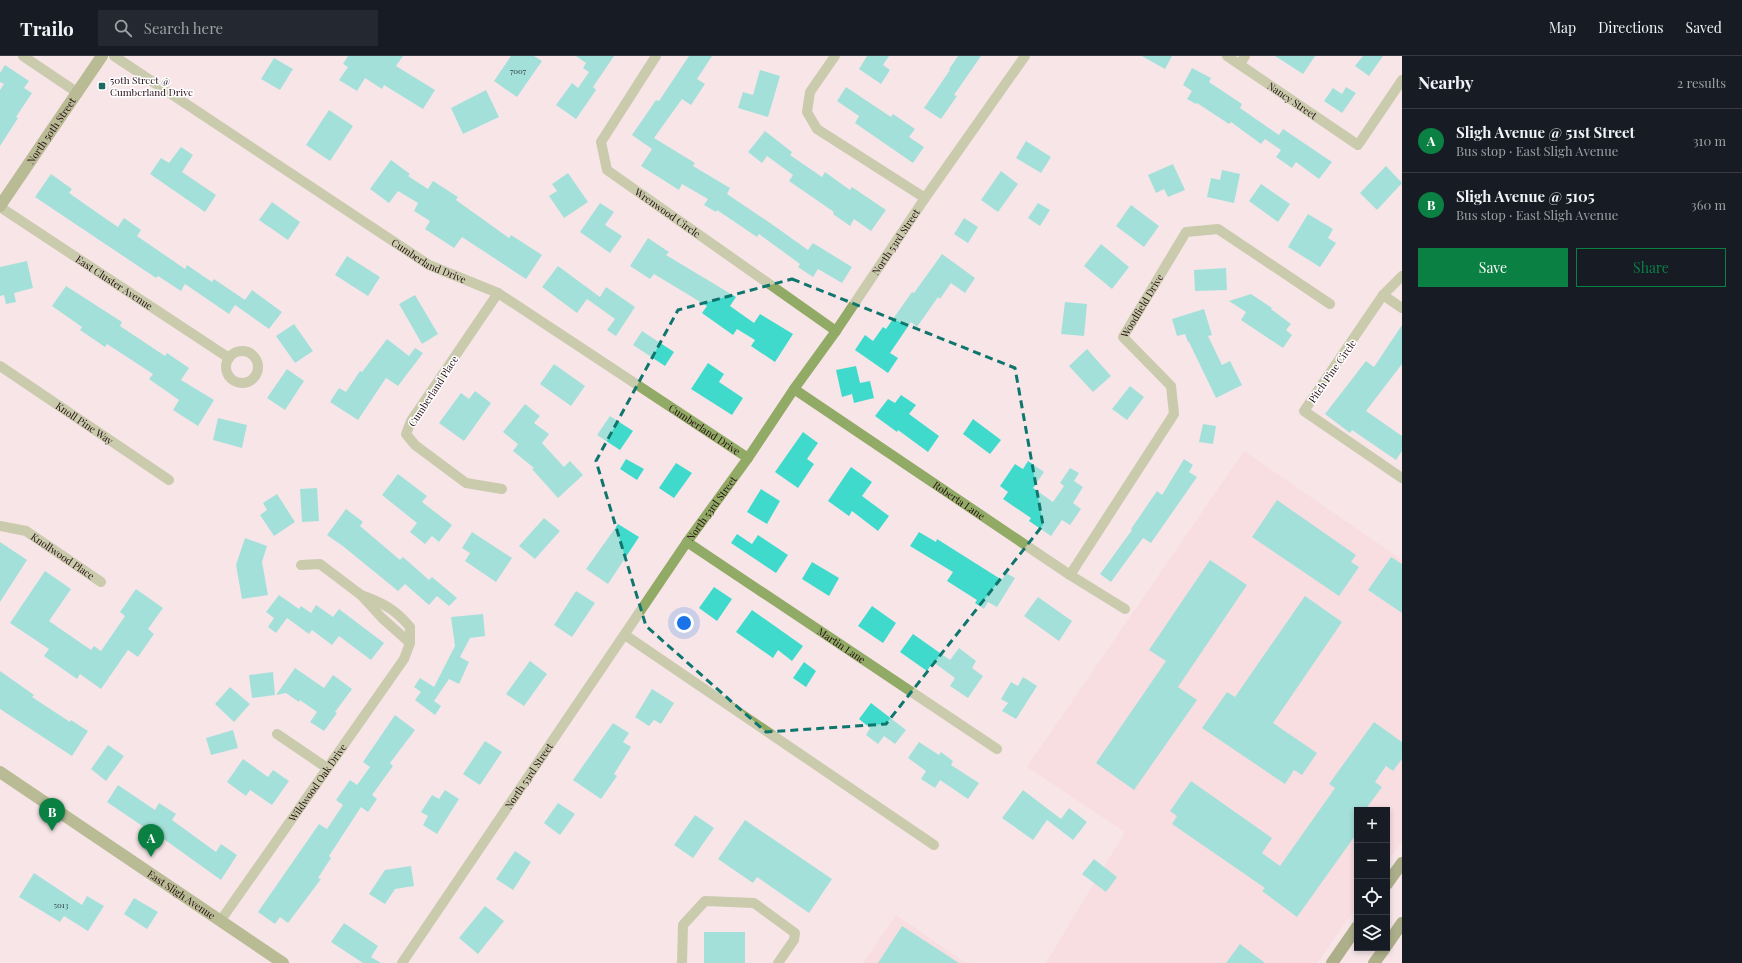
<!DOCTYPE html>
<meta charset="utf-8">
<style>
body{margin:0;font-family:"Playfair Display",serif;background:#242831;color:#f1f3f6}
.controls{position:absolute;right:12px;bottom:12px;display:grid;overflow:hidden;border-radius:0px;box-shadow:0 2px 6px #0003}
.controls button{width:36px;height:36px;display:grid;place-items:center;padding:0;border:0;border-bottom:1px solid #363941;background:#171b24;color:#f1f3f6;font:20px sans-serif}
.you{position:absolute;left:684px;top:567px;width:14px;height:14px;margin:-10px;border:3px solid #fff;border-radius:50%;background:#1a73e8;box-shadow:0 0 0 6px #1a73e833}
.badge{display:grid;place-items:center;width:26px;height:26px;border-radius:50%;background:#0b8043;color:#fff;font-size:13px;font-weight:700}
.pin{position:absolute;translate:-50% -33px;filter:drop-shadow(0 1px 2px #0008)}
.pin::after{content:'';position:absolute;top:21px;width:14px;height:12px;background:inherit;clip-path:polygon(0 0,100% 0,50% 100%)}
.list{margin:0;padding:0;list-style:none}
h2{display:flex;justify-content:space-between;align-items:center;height:52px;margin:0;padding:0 16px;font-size:17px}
h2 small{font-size:13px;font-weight:400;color:#9ea1a6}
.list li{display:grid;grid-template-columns:26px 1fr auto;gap:12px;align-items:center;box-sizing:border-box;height:64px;padding:0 16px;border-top:1px solid #363941}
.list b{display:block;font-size:15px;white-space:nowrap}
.list p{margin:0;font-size:13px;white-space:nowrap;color:#9ea1a6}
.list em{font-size:13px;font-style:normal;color:#9ea1a6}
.actions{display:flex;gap:8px;padding:12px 16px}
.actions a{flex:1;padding:9px 0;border:1px solid #0b8043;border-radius:0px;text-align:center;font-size:14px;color:#0b8043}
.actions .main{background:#0b8043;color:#fff}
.icon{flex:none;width:22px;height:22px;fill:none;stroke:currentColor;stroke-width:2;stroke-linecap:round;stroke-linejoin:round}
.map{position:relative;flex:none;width:1402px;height:907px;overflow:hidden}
header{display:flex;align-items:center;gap:24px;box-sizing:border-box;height:56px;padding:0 20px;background:#171b24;border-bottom:1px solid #363941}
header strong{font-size:19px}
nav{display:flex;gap:22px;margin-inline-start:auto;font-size:14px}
.search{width:280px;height:36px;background:#242831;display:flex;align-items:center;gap:10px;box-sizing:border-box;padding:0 14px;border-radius:0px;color:#9ea1a6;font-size:15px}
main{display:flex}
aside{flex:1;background:#171b24}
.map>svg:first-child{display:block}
.built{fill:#f8d3da}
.building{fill:#3fdacb}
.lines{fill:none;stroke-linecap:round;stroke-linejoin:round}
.street{stroke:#91aa65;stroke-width:10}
.secondary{stroke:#6a8730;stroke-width:12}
.primary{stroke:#536c19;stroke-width:12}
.marked{fill:none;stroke:#0f766e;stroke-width:3;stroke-dasharray:8 5;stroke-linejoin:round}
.poi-dot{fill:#216a63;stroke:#fff;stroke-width:1.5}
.labels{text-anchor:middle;stroke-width:3;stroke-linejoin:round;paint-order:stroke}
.number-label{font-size:8px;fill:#2a3c3f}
.poi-label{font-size:10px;fill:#230810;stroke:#fff;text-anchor:start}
.street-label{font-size:10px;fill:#230810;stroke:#fff}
</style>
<header>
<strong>Trailo</strong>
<div class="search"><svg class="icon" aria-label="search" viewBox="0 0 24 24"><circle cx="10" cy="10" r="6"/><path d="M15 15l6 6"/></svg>Search here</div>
<nav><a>Map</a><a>Directions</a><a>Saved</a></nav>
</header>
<main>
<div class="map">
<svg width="1402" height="907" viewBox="0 0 1402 907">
<rect width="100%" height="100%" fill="#f7e5e8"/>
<path class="built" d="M1244,395L1402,504V785L1387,807V754H1357V850L1317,907H1046L1125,776L1027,711Z
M896,859L966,907H863Z"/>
<path class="building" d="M348,0H403L396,10L435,34L423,53L384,29L382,33L365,22L357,35L339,24L348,11L343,8Z
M511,0H534L542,5L517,41L494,25Z
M576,0H614L593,31L596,34L576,63L556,49L572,27L578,32L589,16L583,12L586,7Z
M689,0H712L697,23L705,28L691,49L682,43L654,82L695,107L693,110L730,132L727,138L773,169L808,194L813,187L852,211L842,227L818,213L813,221L798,211L800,208L759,178L757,181L717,154L716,156L704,149L708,143L682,128L679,134L641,110L652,93L632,79L656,44L659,45Z
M867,0H889L883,9L890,14L881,28L859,13Z
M958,0H981L954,39L957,40L941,63L924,52L950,14L949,13Z
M1142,0H1172L1165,13Z
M1275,0H1315L1303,18Z
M1363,0H1383L1369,20L1355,10Z
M274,2L293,13L280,34L261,23Z
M5,9L29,25L24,32L32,37L16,61L18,62L0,90V34L4,28L0,26V17Z
M1192,12L1211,22L1209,26L1242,48L1240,52L1279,79L1283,73L1332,106L1319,123L1296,106L1292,112L1276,101L1281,94L1265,83L1261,88L1231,66L1229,68L1197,47L1196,48L1187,43L1192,35L1183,29Z
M760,14L780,20L768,61L738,52L743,36L753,39Z
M846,31L891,61L893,58L915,73L909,81L924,91L913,107L855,67L859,60L837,45Z
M1346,31L1356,37L1342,57L1324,45L1333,32L1342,38Z
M486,34L499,61L463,78L451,52Z
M329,54L353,70L330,105L306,89Z
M765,75L792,96L790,99L822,121L825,116L850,134L852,131L886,154L871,175L854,163L850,170L833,158L834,156L789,125L793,119L767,100L762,107L748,96Z
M1026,85L1051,101L1041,117L1016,102Z
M181,91L193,99L182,116L216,139L205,156L150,118L161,102L169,107Z
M391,104L410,118L408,120L428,133L433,125L458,141L456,144L509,182L511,179L542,199L526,223L462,181L454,192L425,173L430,165L414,155L418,147L398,135L389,147L370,133Z
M1173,108L1185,134L1168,141L1164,133L1156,137L1148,119Z
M1386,110L1402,127L1377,154L1360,137Z
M1222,114L1240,118L1234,147L1207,141L1211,122L1220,124Z
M1001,115L1018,128L998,156L981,144Z
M568,117L588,146L564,162L549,140L557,135L552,128Z
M51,118L72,133L69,137L109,165L118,171L124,162L141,174L137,180L185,213L187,209L212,226L214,223L245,244L252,234L282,256L269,273L235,249L229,258L185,228L181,235L158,220L156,222L35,141Z
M1261,128L1290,148L1278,166L1249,145Z
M272,146L300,166L288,184L259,164Z
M600,147L614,156L605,169L622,180L610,197L580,176Z
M1038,147L1050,154L1040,170L1028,162Z
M1131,149L1159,170L1144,191L1116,170Z
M1308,158L1333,173L1328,182L1336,187L1320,211L1288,191Z
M964,162L978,171L968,187L954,178Z
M648,182L669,196L666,199L736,241L730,250L754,267L760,258L793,278L775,306L751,290L755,284L737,273L733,279L702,257L707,250L654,218L650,223L630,210Z
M1101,188L1129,211L1112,233L1084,210Z
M942,198L975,222L965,237L951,227L940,243L938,241L917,271L911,266L890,297L898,302L888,317L855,294L865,279L873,285L883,271L886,273L912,236L914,237Z
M347,200L380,221L368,240L335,219Z
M27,205L33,232L14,237L16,246L6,248L4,239L0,240V211Z
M558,210L600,241L606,231L635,251L616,280L607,274L615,263L587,243L577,257L542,231Z
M1226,212L1227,234L1195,235L1194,214Z
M66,230L122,266L120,270L165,300L167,297L189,312L181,324L214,344L198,370L173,354L179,344L149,323L153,318L107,288L105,291L80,274L82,271L52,250Z
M1251,238L1272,252L1271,253L1291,268L1286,274L1292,279L1283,292L1241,264L1246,256L1229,245Z
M415,239L438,278L422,288L399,248Z
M1065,246L1087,248L1084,280L1061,278Z
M1204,253L1212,279L1208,280L1222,309L1230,305L1242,329L1216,342L1189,286H1188L1185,278L1177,280L1172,263Z
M294,268L313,295L295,307L276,280Z
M1402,269V308L1366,355L1402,380V395L1396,404L1352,374L1350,377L1325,358L1366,305L1374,311Z
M642,275L674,296L665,310L633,289Z
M387,283L409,300L415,292L423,297L398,330L386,322L358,364L330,346L339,332L346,336L360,315L362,316Z
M1087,293L1111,320L1093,336L1069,310Z
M708,307L724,318L719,326L743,342L732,359L691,333Z
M554,308L585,330L571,350L540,328Z
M856,310L860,327L870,325L874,342L854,347L852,338L842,341L836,314Z
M287,313L304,325L285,354L267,342Z
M1130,330L1144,341L1127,364L1112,353Z
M475,335L491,347L464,385L439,367L461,337L469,343Z
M901,339L916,349L909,358L939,380L928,396L898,374L897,376L875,360L888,343L895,347Z
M525,348L540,360L534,367L549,378L542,387L564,411L570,405L583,419L558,442L532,413L534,412L513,395L518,388L503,376Z
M610,360L633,375L620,394L597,379Z
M218,362L247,369L242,392L213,384Z
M973,363L1001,384L990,398L963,378Z
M1203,368L1216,370L1213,388L1199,386Z
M803,376L818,387L807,403L814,408L798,432L775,416Z
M626,403L644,413L637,424L620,413Z
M1184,403L1193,409L1189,416L1197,421L1151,487L1143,482L1111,526L1100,518L1132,474L1131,473L1157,435L1162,439Z
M1028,405L1044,416L1033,432L1053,446L1064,430L1060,427L1070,412L1079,417L1074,425L1083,431L1073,447L1081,453L1070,469L1062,464L1051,480L1029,465L1031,462L1003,443L1008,436L1000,430L1015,408L1023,413Z
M676,407L692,417L674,442L659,432Z
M851,411L872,426L862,440L889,460L878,475L852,455L849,460L828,445Z
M398,418L427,440L422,446L452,469L439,486L432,480L425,488L410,476L417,467L382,439Z
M317,432L319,465L302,466L300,433Z
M761,433L780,445L767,468L747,456Z
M277,438L295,466L274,480L260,459L267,454L263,447Z
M1277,444L1356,499L1351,506L1359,511L1339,540L1252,481Z
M346,453L363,466L360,470L400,504L403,501L429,524L432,521L457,542L449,550L437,540L429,549L405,528L398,535L344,491L327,479Z
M544,462L560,475L535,503L519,490Z
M618,468L639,481L608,528L586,513Z
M472,476L512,502L496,526L465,505L470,497L462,492Z
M919,476L936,486L937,483L1002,524L1006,517L1015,522L997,551L988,546L984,553L975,547L977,544L947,525L953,516L910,490Z
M737,478L752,488L758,479L788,499L776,517L731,487Z
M245,482L267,490L262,506L268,539L242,543L236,509Z
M0,486L27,504L0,546Z
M1391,501L1402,508V557L1368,534Z
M1210,504L1247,529L1178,631L1197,644L1134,734L1096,707L1166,605L1149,594Z
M812,506L839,522L829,540L802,523Z
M45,515L71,533L49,565L91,594L94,590L101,595L125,560L120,556L136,533L163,552L148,573L154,578L138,601L128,594L101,633L80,618L77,623L44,600L49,593L10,567Z
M714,531L732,543L717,565L699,552Z
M576,535L595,547L572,581L554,569Z
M279,539L299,553L301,550L311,557L316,549L333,561L339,553L384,587L371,604L339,580L332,589L312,574L309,578L287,562L276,577L268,571L274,562L266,556Z
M1305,540L1342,566L1273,667L1317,697L1302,719L1294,714L1285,728L1202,672L1227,636L1235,641Z
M1038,541L1072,565L1059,585L1024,560Z
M872,550L896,567L883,587L858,570Z
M752,554L803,590L792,605L778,594L773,602L736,576Z
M483,558L485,580L470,582L460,601L469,606L459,628L449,623L434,645L441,650L435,659L415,644L421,636L414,631L420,622L434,631L455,590L451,561Z
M913,578L950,604L959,592L976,605L972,612L983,620L968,642L950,630L955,622L933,606L927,615L900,596Z
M530,605L547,618L524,650L506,638Z
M804,606L816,615L806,631L793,622Z
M295,612L324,632L333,619L352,633L335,656L337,657L324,675L310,666L317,656L300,644L299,646L286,637L276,639Z
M0,615L34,639L32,641L70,666L71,664L88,675L72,700L0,653Z
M273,616L275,639L252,642L249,619Z
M1023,621L1037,630L1016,663L1002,655L1008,647L1001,643L1011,626L1018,630Z
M230,631L250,648L234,666L215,648Z
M652,633L674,647L661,668L654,664L649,670L635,661Z
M871,647L906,674L895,688L884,680L878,688L866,679L870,672L859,663Z
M395,659L415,674L390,707L393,710L372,739L377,743L368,756L361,751L329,800L331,802L318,822L321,823L288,867L280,861L275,868L258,856L319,768L327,773L343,749L336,744L350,724L357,729L370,711L363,706Z
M1374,666L1402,686V703L1393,715L1386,710L1375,726L1382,731L1365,754H1357V777L1297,861L1262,835L1265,832L1172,768L1177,760L1170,755L1191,725L1272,782L1262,797L1280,810L1335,732L1329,728Z
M613,667L629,677L623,686L631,691L614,718L617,720L601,743L573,724Z
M233,674L238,692L211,699L206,682Z
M485,685L502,696L480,729L463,718Z
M919,686L939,699L941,696L953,705L951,709L979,727L968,743L940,724L935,732L921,723L926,715L908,702Z
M108,689L124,700L106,725L91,713Z
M243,703L268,721L273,714L289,725L272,749L250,734L246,740L227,726Z
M118,729L155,754L159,747L176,758L172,764L216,796L221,788L237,799L221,824L161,781L160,782L107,746Z
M445,734L459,743L437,778L423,769L428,760L421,756L432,739L439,743Z
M1023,734L1061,763L1069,752L1087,766L1073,784L1047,764L1033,784L1002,762Z
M558,747L575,758L560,779L544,767Z
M695,759L714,772L693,802L674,789Z
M745,764L832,823L809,857L757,821L753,827L718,803Z
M515,795L531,806L513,834L496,823Z
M1094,803L1117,821L1106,836L1082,818Z
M411,810L414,830L395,833L385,848L369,838L385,814Z
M34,817L82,849L87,840L104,850L88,875L64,860L60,866L19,841Z
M134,842L158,856L147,873L124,858Z
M485,850L504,865L478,898L459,882Z
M344,867L378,890L371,901L381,907H363L331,886Z
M902,870L959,907H878Z
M704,876H745V907H704Z
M1240,888L1265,907H1226Z"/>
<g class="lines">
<g class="street">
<path d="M23,0L78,37"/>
<path id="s1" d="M114,0L429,209L498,237L748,402"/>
<path id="s2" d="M656,0L601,86L607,114L836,275"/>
<path d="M835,0L810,36L807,56L817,73L925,142"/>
<path id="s3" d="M1227,0L1358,89L1402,24"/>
<path d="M1240,8L1245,0"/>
<path id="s4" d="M0,151L229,302"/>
<path d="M1402,220L1383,239L1304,355L1402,422"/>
<path d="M498,237L411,365L406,378L415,389L466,427L502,433"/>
<path d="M1383,239L1402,252"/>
<circle cx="242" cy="311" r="16"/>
<path id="s5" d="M0,310L169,424"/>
<path id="s6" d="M794,333L1070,519L1125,553"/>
<path id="s7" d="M0,470L26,475L101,526"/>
<path id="s8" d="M687,486L997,693"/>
<path d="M301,509L320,508L361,539L382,562L410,587"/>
<path id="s9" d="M1070,519L1174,358L1171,330L1123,281L1186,176L1218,173L1330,248"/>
<path d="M625,579L934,789"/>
<path d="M277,678L327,712"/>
<path id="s10" d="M221,864L404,603L410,587V571C395,553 383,547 361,539"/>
<path id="s11" d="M402,907L687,486L748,402L794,333L836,275L925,142L1025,0"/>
<path d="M682,907L683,869L705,845L754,847L795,877L794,884L778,907"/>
</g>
<g class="secondary">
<path id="s12" d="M0,150L102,0"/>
<path id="s13" d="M0,716L283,907"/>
</g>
<path class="primary" d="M1387,828L1402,807
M1387,889L1402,867
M1332,907L1357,871
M1374,907L1385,892"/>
</g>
<path d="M0 0H1402V907H0ZM792,223L1015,312L1043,469L886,668L766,676L646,570L596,405L678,254Z" fill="#f7e5e8" fill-opacity=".55" fill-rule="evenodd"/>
<path class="marked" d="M792,223L1015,312L1043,469L886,668L766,676L646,570L596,405L678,254Z"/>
<rect class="poi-dot" x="98" y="26" width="8" height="8" rx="2"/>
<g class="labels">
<g class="number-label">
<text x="518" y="18">7007</text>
<text x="61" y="852">5013</text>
</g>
<g class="poi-label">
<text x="110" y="28">50th Street @<tspan x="110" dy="12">Cumberland Drive</tspan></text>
</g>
<g class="street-label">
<text dy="4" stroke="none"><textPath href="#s3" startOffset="79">Nancy Street</textPath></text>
<text dy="4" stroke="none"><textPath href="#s12" startOffset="91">North 50th Street</textPath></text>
<text dy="4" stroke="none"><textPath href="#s2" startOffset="205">Wrenwood Circle</textPath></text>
<text dy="4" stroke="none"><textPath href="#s11" startOffset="874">North 53rd Street</textPath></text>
<text dy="4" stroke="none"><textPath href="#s1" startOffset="376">Cumberland Drive</textPath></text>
<text dy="4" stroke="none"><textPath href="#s4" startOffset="137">East Cluster Avenue</textPath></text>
<text dy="4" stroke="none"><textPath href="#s9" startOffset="325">Woodfield Drive</textPath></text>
<text transform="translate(1332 315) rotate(-55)" y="4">Pitch Pine Circle</text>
<text transform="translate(433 335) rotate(-57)" y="4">Cumberland Place</text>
<text dy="4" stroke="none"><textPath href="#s5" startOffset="102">Knoll Pine Way</textPath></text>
<text dy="4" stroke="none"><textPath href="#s1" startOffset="700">Cumberland Drive</textPath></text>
<text dy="4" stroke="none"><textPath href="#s6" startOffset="199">Roberta Lane</textPath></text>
<text dy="4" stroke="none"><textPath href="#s11" startOffset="550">North 53rd Street</textPath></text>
<text dy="4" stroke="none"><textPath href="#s7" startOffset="71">Knollwood Place</textPath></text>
<text dy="4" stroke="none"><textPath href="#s8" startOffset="186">Martin Lane</textPath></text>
<text dy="4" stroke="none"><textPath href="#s11" startOffset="226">North 53rd Street</textPath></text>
<text dy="4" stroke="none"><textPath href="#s10" startOffset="168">Wildwood Oak Drive</textPath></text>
<text dy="4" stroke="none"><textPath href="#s13" startOffset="219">East Sligh Avenue</textPath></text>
</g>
</g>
</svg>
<div class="controls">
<button>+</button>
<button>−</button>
<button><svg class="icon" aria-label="locate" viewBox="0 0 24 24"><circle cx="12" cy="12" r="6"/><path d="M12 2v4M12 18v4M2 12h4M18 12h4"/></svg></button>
<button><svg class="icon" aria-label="layers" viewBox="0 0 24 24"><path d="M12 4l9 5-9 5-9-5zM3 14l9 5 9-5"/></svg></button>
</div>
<div class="you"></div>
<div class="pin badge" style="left:151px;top:801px">A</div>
<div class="pin badge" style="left:52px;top:775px">B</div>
</div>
<aside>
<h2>Nearby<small>2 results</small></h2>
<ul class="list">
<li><span class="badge">A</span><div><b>Sligh Avenue @ 51st Street</b><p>Bus stop · East Sligh Avenue</p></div><em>310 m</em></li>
<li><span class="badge">B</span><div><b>Sligh Avenue @ 5105</b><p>Bus stop · East Sligh Avenue</p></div><em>360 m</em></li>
</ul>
<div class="actions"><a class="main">Save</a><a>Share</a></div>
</aside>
</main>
